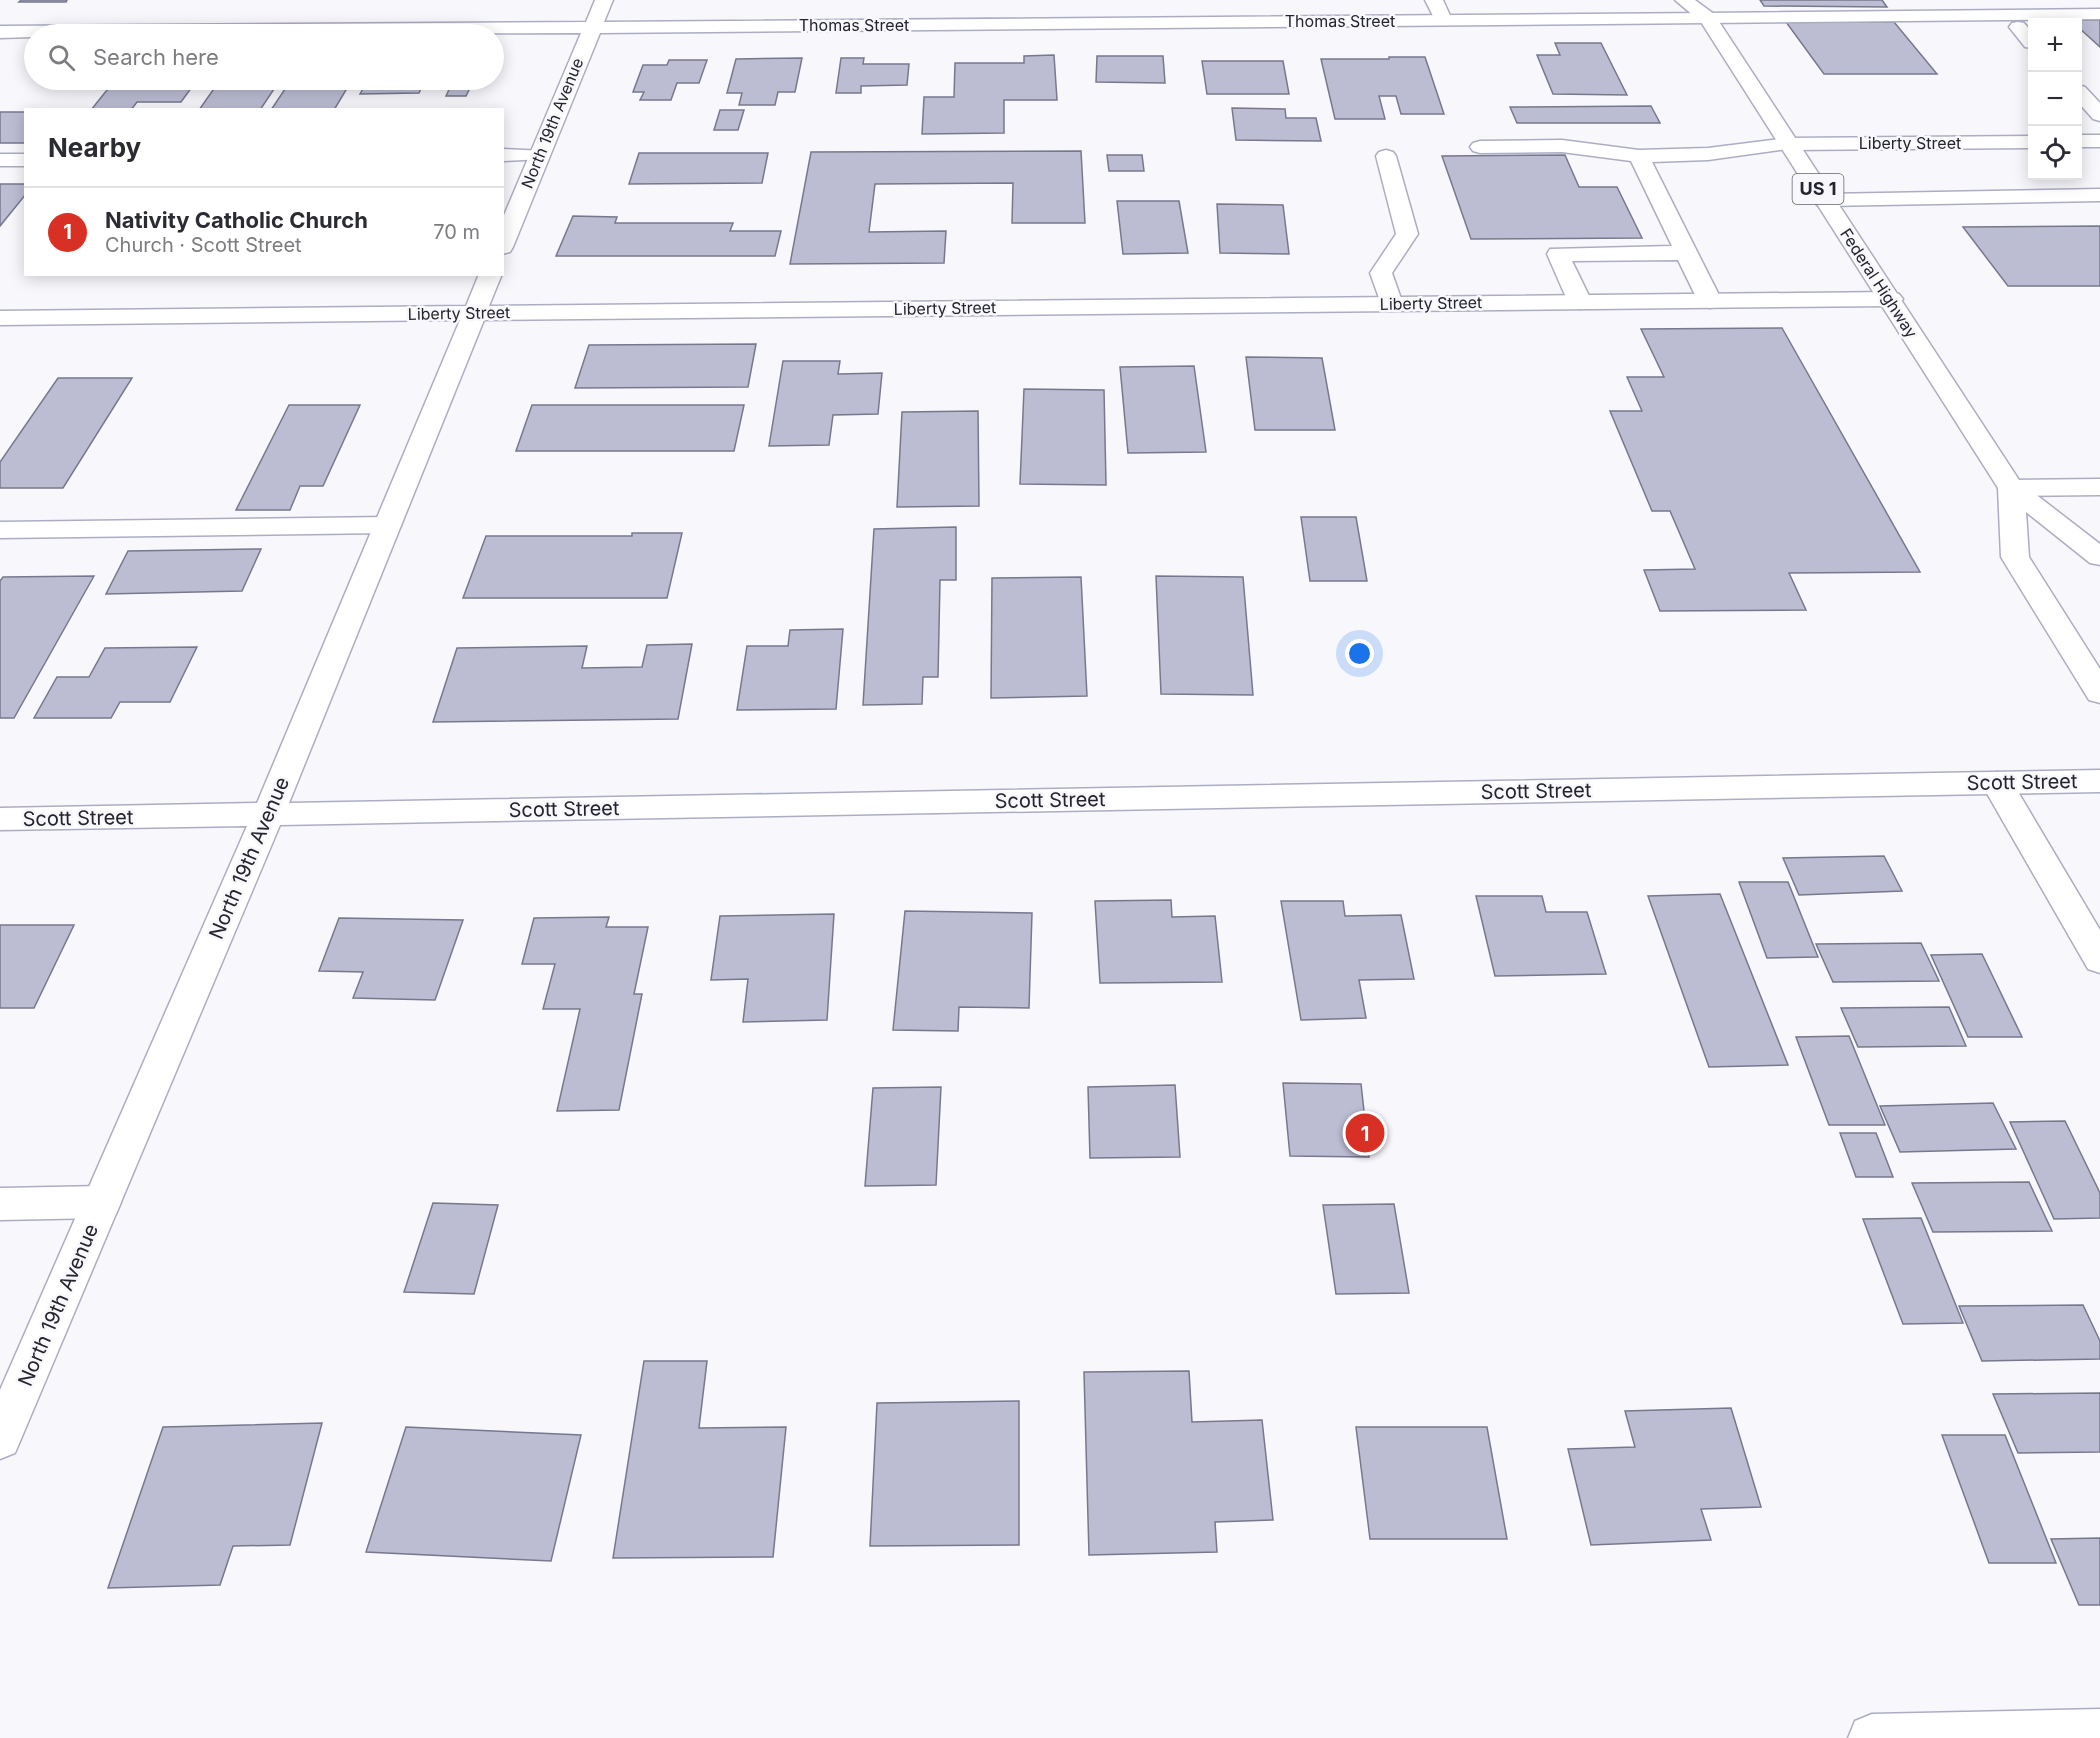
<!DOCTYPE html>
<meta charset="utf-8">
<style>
body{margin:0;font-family:Inter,sans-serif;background:#f7f7f7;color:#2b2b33}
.controls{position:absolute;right:18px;top:18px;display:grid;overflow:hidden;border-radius:0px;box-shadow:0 3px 15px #0003}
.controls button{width:54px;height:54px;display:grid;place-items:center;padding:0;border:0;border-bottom:2px solid #e1e1e2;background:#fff;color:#2b2b33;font:30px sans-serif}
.you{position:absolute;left:1360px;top:654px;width:21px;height:21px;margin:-15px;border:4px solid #fff;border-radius:50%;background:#1a73e8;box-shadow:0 0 0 9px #1a73e833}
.badge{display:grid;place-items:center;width:39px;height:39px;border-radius:50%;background:#d93025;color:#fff;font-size:20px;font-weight:700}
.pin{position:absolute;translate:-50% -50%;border:3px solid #fff;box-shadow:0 2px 6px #0006}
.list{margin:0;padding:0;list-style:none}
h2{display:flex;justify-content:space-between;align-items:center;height:78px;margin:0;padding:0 24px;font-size:26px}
h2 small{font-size:20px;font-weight:400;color:#7c7c81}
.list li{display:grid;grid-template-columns:39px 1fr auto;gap:18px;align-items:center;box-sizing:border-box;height:90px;padding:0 24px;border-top:2px solid #e1e1e2}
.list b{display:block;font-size:22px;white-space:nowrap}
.list p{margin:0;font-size:20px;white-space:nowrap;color:#7c7c81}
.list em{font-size:20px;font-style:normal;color:#7c7c81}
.icon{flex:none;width:33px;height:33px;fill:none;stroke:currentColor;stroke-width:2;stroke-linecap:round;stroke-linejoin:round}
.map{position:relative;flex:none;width:2100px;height:1738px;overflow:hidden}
.search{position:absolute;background:#fff;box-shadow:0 3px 15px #0003;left:24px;top:24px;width:480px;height:66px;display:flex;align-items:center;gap:15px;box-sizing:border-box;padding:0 21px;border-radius:33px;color:#7c7c81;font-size:22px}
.panel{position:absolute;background:#fff;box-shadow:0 3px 15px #0003;left:24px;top:108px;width:480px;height:168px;border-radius:0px}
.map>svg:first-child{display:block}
.building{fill:#bcbdd3;stroke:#77788d;stroke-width:1.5}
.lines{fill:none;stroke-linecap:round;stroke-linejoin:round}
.service-casing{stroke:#acadc3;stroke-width:3}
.minor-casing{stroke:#acadc3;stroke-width:3}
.primary-casing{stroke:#acadc3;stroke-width:3}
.service{fill:#fff;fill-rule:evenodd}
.minor{fill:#fff;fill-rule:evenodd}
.primary{fill:#fff;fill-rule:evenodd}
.labels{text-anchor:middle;stroke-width:5;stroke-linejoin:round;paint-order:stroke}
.far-street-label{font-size:16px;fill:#23242c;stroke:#f7f7fc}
.shield{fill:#f7f7fc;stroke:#63636a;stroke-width:1.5}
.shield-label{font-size:18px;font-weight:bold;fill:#23242c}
.street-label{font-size:20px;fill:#23242c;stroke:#f7f7fc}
</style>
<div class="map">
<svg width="2100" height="1738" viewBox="0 0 2100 1738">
<rect width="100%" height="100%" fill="#f7f7fc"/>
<path class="building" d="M21,0H67L66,2H19Z
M1760,0H1882L1887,7L1764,6Z
M2070,20H2100V47L2078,27V22Z
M1786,22H1894L1937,74H1824Z
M1555,43H1601L1627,95L1553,94L1537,55H1560Z
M1054,55L1057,100H1004V133L922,134L924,97H954L955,63H1024V56Z
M1097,56H1163L1165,83L1096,82Z
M1389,57H1425L1444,114H1401L1396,96H1379L1385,119H1335L1321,59H1389Z
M802,58L795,92H778L775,105H739L742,93H727L736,59Z
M841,58H864L863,64H909L907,85L861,86V93H836Z
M669,60H707L699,83H677L671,100H640L644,92H633L643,65H667Z
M1202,61H1283L1289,94H1207Z
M115,80H197L181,102H137L131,110H91Z
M220,80H280L260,110H199Z
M291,80H352L334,110H271Z
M368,80H474L466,96H446L453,81L424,82L419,93L360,94Z
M1651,106L1660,123H1517L1510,107Z
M1232,108L1285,109L1286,118H1316L1321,141L1236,140Z
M720,110H744L738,130H714Z
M0,112H26V143H0Z
M1081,151L1085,223H1012L1013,183L875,184L869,232L946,231L944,263L790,264L811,152Z
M639,153H768L762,183L629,184Z
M1107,155H1142L1144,171H1109Z
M1565,155L1579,187H1617L1642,238L1471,239L1442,156Z
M0,184H26V194L0,226Z
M1117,201H1179L1188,253L1123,254Z
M1217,204L1283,205L1289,254L1220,253Z
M573,216L617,217L615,223H733L730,231H781L775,256H556Z
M2100,226V286H2008L1963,227Z
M1782,328L1920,572L1789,573L1806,610L1660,611L1644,570L1695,569L1670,511H1652L1610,411H1642L1627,377H1664L1641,329Z
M756,344L748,387L575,388L589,345Z
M1246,357L1322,358L1335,430H1255Z
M783,361H840L838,374L882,373L878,414L833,415L829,445L769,446Z
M1194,366L1206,452L1128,453L1120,367Z
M58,378H132L63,488H0V462Z
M1024,389L1104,390L1106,485L1020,484Z
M289,405H360L323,486H300L290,510H236Z
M532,405H744L734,451H516Z
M978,411L979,506L897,507L902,412Z
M1301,517H1356L1367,581H1310Z
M956,527V580H940L938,677H923L922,704L863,705L874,529Z
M632,533H682L667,598H463L486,536H632Z
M261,549L242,591L106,594L128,551Z
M94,576L14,718H0V581L3,577Z
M1156,576L1243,577L1253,695L1161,694Z
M1081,577L1087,696L991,698L992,578Z
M843,629L836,709L737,710L747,646H788L790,630Z
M692,644L678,719L433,722L457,648L587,646L582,668L642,667L647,645Z
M197,647L170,702H120L111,718H34L57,677H89L105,648Z
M1884,856L1902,891L1799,895L1783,858Z
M1739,882H1788L1818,957L1767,958Z
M1720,894L1788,1065L1709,1067L1648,896Z
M1476,896H1542L1546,912H1587L1606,974L1495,976Z
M1171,900L1172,917L1215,916L1222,982L1100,983L1095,901Z
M1281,901H1343L1345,916L1401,915L1414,979L1359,980L1366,1018L1301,1020Z
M905,911L1032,913L1029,1008L959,1007L958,1031L893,1030Z
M834,914L827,1020L743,1022L748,979L711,980L720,916Z
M609,917L606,927H648L634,994H642L619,1110L557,1111L580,1009H543L555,964H522L534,918Z
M339,918L463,920L435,1000L353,998L363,972L319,971Z
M0,925H74L34,1008H0Z
M1921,943L1939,981L1833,982L1816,944Z
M1982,954L2022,1037H1968L1931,955Z
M1949,1007L1966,1046L1858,1047L1841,1008Z
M1849,1036L1885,1125H1829L1796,1037Z
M1283,1083L1361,1084L1369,1157L1290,1156Z
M1175,1085L1180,1157L1090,1158L1088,1087Z
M941,1087L936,1185L865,1186L873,1088Z
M1993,1103L2016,1149L1900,1152L1880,1106Z
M2065,1121L2100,1193V1218L2054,1219L2010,1122Z
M1840,1133H1876L1893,1177H1856Z
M2029,1182L2052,1231L1933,1232L1912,1183Z
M433,1203L498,1205L474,1294L404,1292Z
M1394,1204L1409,1293L1336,1294L1323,1205Z
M1921,1218L1963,1323L1903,1324L1863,1219Z
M2083,1305L2100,1341V1359L1982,1361L1959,1306Z
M644,1361H707L699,1428L786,1427L773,1557L613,1558Z
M1189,1371L1192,1422L1262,1420L1273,1520L1215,1522L1217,1552L1089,1555L1084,1372Z
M2100,1393V1452L2018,1453L1993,1394Z
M1019,1401V1545L870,1546L877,1403Z
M1731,1408L1761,1507L1701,1509L1711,1540L1591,1545L1568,1449L1635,1447L1625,1411Z
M322,1423L290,1545L233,1546L220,1585L108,1588L163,1427Z
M406,1427L581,1435L551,1561L366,1552Z
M1356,1427H1487L1507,1539H1370Z
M1942,1435H2005L2056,1563H1989Z
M2100,1538V1605H2079L2051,1539Z"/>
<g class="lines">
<defs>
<path id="service" d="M1425,0H1443L1452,20L1449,24H1437Z
M2100,9V19L1708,23L1702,22L1699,18L1702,14L1708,13Z
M2018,22L2024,23L2032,32V48L2025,47L2009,27L2012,23Z
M2078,85L2085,87L2100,103V121L2093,119L2078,102Z
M1788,138L1795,140L1798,144L1795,148L1708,160L1652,162L1722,301L1718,306L1710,308L1702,306L1698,301L1678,260L1572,261L1592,302L1588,307L1580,309L1572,307L1568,302L1547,254L1550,249L1672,246L1631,161L1562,152L1480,153L1473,151L1470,147L1473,143L1480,141L1562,140L1639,150L1708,148Z
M502,149L546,151L549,155L546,159L502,161Z
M1386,150L1393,152L1396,156L1418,234L1392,273L1403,304L1399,309L1391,311L1383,309L1370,273L1396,234L1376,156L1379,152Z
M0,154H26V166H0Z
M2100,189V201L1825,206L1817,205L1814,200L1817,195L1825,194Z
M388,517L398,519L401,525L398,531L388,533L0,538V522Z
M1997,772L2008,775L2100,930V973L2088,969L1981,783L1986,775Z
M102,1186L116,1190L121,1202L116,1214L102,1218L0,1220V1188Z"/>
<path id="minor" d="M595,0H613L604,22L1708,13L1714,14L1717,18L1714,22L1708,23L600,33L513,247L510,252L502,254V220L581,33L34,34V37L0,38V26L586,22Z
M2078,135H2100V147H2078Z
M2032,136V148L1788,150L1781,148L1778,144L1781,140L1788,138Z
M479,274H502L489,306L1891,292L1899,294L1903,299L1899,304L1891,306L484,320L289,803L2100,770V792L280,825L21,1439L15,1453L0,1459V1390L247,826L0,830V808L257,803L460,320L0,325V311L466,306Z
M2100,479V495L2011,496L2002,494L1998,488L2002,482L2011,480Z
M2100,1709V1738H1848L1855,1721L1872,1714Z"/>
<path id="primary" d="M1675,0H1695L1714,14L2021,483L2100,544V565L2090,563L2026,512L2029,557L2100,669V703L2089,700L2001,557L1998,488L1701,22Z"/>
</defs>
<use href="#service" class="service-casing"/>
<use href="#minor" class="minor-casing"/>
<use href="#primary" class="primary-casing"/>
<use href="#service" class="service"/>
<use href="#minor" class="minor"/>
<use href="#primary" class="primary"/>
</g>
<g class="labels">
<g class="far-street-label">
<text x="1340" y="27">Thomas Street</text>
<text x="854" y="31">Thomas Street</text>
<text transform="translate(552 123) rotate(-68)" y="6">North 19th Avenue</text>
<text x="1910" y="149">Liberty Street</text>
<text transform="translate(1879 283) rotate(57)" y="6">Federal Highway</text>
<text transform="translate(1431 303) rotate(-1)" y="6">Liberty Street</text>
<text transform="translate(945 308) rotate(-1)" y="6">Liberty Street</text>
<text transform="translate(459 313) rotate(-1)" y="6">Liberty Street</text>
</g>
<rect class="shield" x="1792.5" y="174" width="51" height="30" rx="4.5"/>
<g class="shield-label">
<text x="1818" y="195">US 1</text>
</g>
<g class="street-label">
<text transform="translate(2022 782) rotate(-1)" y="7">Scott Street</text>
<text transform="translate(1536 791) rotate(-1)" y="7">Scott Street</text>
<text transform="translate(1050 800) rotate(-1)" y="7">Scott Street</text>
<text transform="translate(564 809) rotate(-1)" y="7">Scott Street</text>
<text transform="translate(78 818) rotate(-1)" y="7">Scott Street</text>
<text transform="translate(249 858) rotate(-67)" y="7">North 19th Avenue</text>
<text transform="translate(58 1305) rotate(-67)" y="7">North 19th Avenue</text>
</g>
</g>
</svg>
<div class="controls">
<button>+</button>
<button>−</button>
<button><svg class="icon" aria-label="locate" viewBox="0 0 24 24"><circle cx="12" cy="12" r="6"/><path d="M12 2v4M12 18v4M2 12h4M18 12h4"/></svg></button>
</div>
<div class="you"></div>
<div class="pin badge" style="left:1365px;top:1133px">1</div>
<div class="search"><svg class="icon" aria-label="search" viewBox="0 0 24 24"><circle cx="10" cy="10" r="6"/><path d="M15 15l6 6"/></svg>Search here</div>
<section class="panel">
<h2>Nearby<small></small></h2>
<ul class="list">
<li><span class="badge">1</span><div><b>Nativity Catholic Church</b><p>Church · Scott Street</p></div><em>70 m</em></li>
</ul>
</section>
</div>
